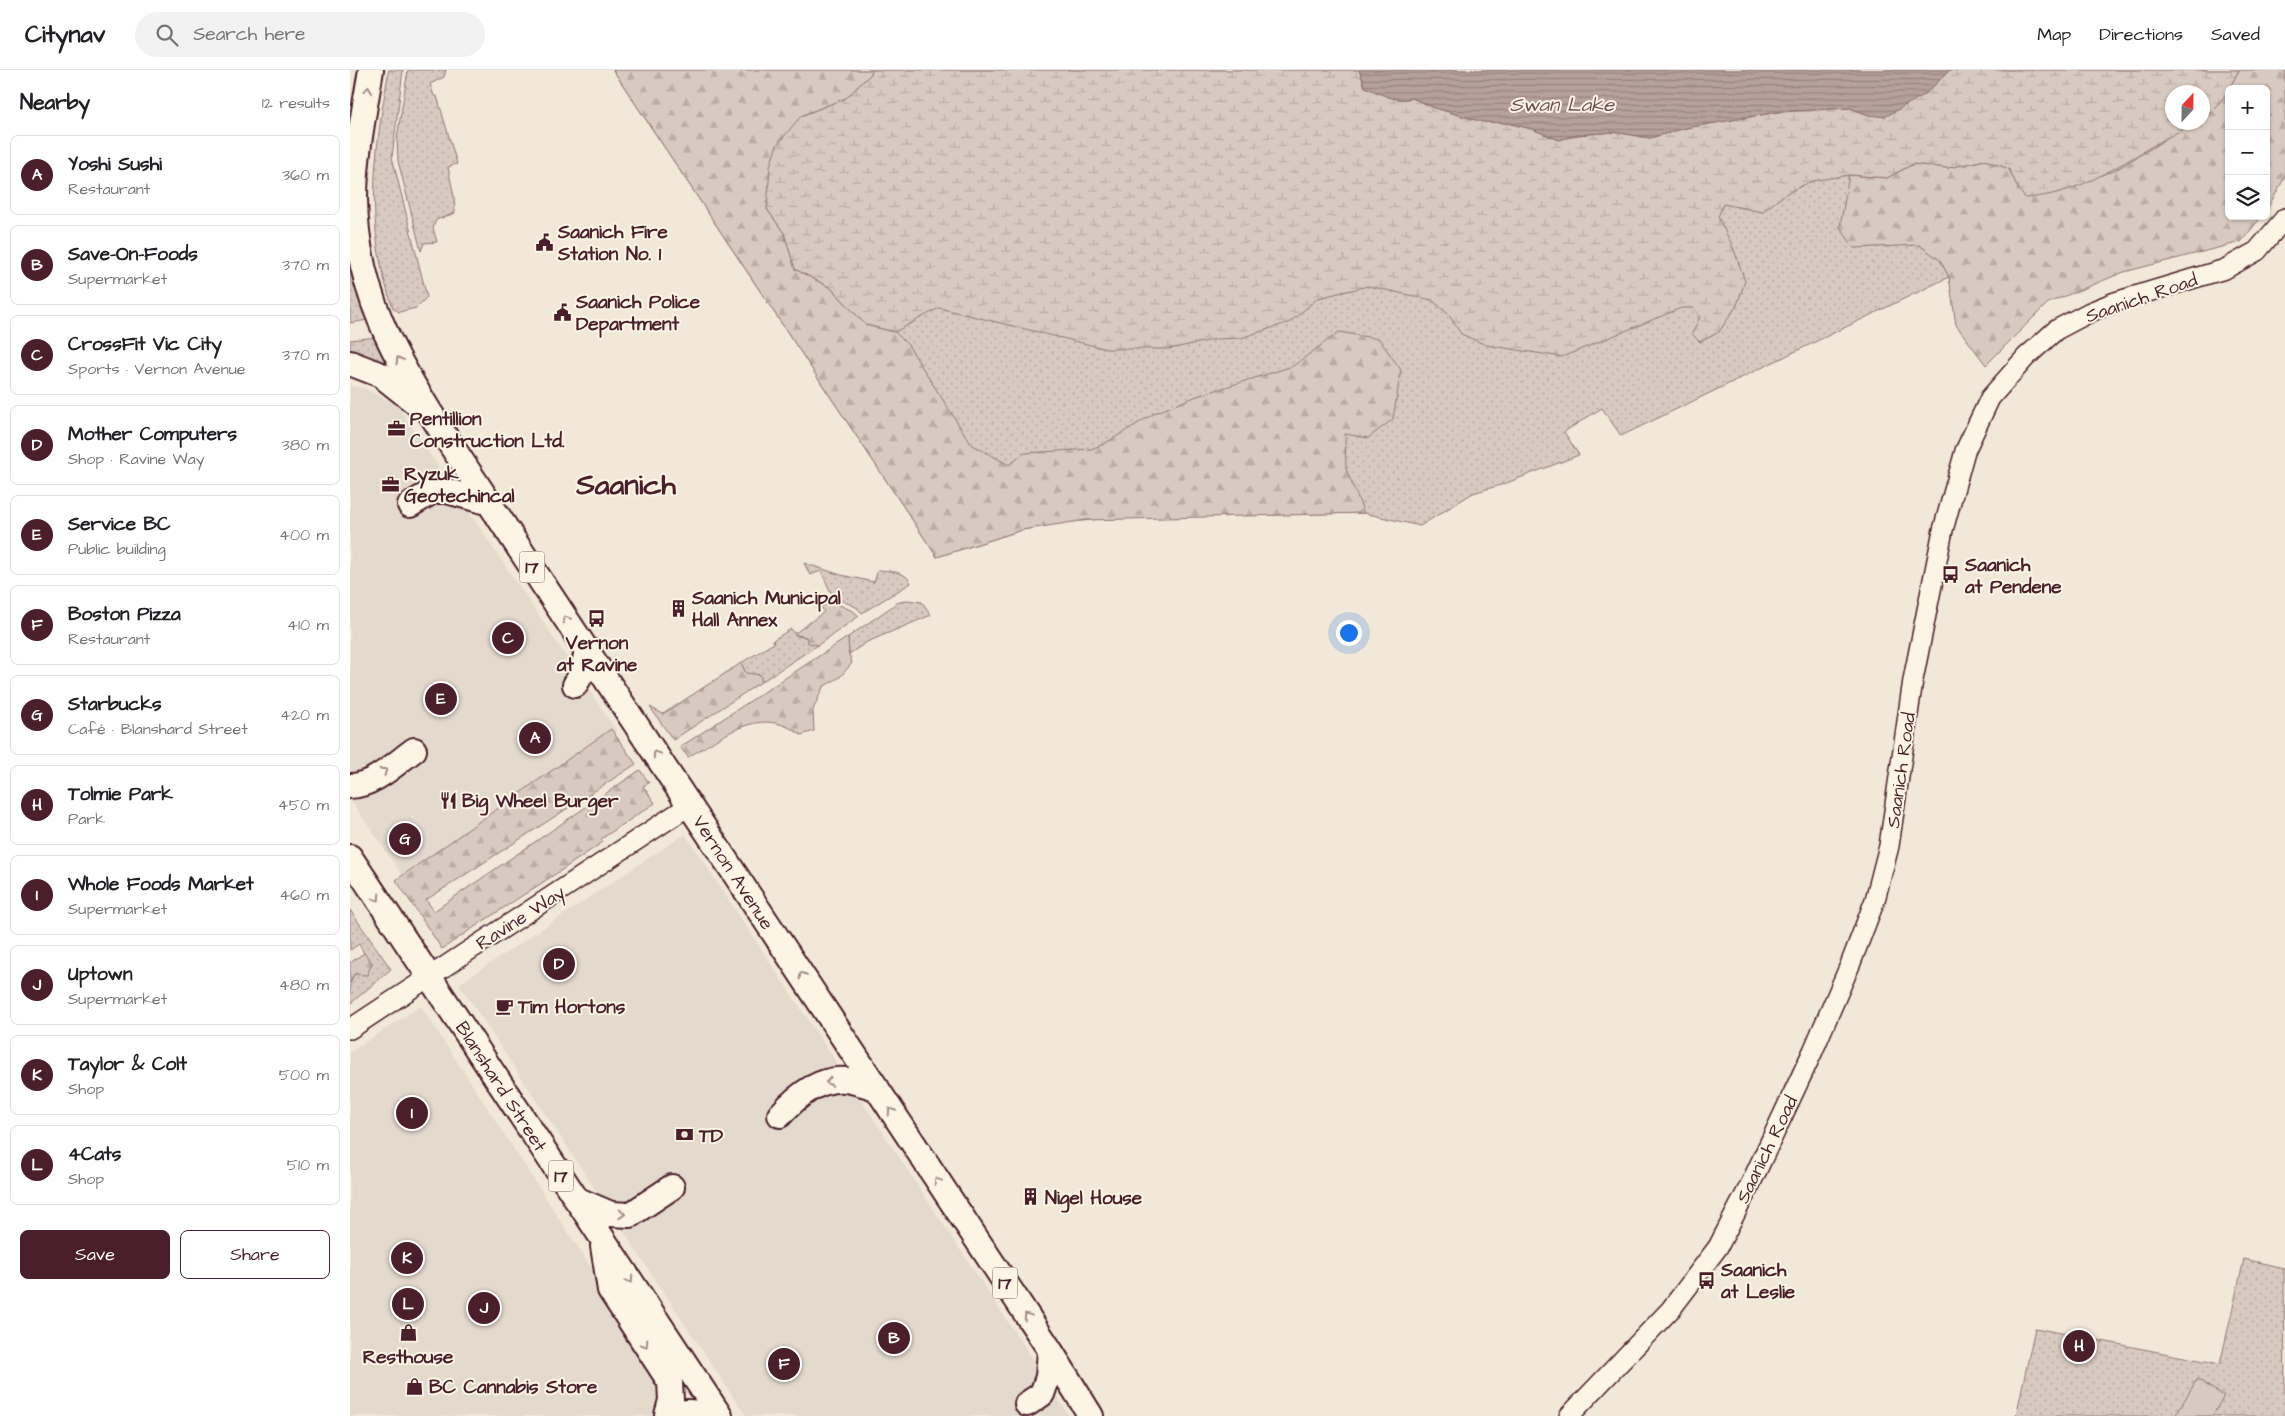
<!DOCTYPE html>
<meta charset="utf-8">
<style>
body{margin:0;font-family:"Architects Daughter",sans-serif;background:#f2f2f2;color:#202124}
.controls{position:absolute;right:15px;top:15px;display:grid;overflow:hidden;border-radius:8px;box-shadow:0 1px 4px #0004}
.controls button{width:45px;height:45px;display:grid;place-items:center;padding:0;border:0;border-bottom:1px solid #e0e0e0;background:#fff;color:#202124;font:25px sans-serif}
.compass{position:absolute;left:1815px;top:15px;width:45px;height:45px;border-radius:50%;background:#fff;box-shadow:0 1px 4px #0004;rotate:22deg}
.you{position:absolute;left:998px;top:562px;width:18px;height:18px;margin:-12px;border:4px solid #fff;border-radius:50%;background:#1a73e8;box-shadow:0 0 0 8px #1a73e833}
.badge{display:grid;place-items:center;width:32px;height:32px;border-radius:50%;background:#4a1f2b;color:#fff;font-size:16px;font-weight:700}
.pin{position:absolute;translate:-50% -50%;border:2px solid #fff;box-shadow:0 1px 5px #0006}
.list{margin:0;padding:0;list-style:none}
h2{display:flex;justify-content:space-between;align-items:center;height:65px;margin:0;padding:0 20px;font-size:21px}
h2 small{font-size:16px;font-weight:400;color:#757577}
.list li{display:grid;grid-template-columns:32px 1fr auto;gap:15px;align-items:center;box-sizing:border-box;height:80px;margin:0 10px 10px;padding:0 10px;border:1px solid #e0e0e0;border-radius:8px}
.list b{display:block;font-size:19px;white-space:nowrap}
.list p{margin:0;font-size:16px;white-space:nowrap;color:#757577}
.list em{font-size:16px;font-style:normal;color:#757577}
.actions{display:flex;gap:10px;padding:15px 20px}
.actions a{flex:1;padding:11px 0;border:1px solid #4a1f2b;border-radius:8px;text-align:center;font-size:18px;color:#4a1f2b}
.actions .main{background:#4a1f2b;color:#fff}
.icon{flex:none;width:28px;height:28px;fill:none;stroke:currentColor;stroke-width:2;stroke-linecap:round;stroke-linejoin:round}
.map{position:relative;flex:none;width:1935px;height:1346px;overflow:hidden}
header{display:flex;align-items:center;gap:30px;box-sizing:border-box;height:70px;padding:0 25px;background:#fff;border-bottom:1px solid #e0e0e0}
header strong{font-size:24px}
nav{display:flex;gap:28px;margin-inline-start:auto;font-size:18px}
.search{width:350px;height:45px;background:#f2f2f2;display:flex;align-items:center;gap:12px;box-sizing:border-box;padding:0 18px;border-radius:28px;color:#757577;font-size:19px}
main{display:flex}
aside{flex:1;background:#fff}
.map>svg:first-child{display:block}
.built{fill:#e4d9cd}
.green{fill:url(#green-dots);stroke:#917476;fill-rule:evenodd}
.forest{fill:url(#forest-firs);stroke:#917476}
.wetland{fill:url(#wetland-marsh);stroke:#917476}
.pitch{fill:#d8cac0;stroke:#917476}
.water{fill:url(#water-rules);stroke:#8b6d6f}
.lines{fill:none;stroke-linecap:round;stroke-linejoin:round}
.secondary-casing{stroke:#4a1f2b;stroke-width:22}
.highway-casing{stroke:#4a1f2b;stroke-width:28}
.secondary{stroke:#fcf5e5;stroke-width:19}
.highway{stroke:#fcf5e5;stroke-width:24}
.oneway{stroke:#a38a88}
.labels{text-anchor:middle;stroke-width:4;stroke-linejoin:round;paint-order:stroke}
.shield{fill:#fcf5e5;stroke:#7f5f63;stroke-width:1}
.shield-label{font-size:18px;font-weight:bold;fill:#4a1f2b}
.poi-label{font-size:19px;font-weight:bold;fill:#4a1f2b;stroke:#fcf5e5;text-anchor:start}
.street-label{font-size:19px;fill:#4a1f2b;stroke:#fcf5e5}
.water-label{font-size:20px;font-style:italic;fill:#704c53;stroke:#fcf5e5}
.town-label{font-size:29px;font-weight:bold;fill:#4a1f2b;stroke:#fcf5e5}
</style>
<header>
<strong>Citynav</strong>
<div class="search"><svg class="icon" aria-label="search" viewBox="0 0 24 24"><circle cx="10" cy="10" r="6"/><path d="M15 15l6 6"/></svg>Search here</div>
<nav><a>Map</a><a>Directions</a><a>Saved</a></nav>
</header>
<main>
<aside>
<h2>Nearby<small>12 results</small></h2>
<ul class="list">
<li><span class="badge">A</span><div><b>Yoshi Sushi</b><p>Restaurant</p></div><em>360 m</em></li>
<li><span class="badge">B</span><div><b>Save-On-Foods</b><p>Supermarket</p></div><em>370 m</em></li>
<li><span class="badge">C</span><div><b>CrossFit Vic City</b><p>Sports · Vernon Avenue</p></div><em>370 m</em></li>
<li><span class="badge">D</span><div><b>Mother Computers</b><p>Shop · Ravine Way</p></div><em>380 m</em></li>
<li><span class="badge">E</span><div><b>Service BC</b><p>Public building</p></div><em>400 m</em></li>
<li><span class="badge">F</span><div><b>Boston Pizza</b><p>Restaurant</p></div><em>410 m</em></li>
<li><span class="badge">G</span><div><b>Starbucks</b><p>Café · Blanshard Street</p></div><em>420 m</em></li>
<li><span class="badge">H</span><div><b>Tolmie Park</b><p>Park</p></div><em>450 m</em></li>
<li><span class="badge">I</span><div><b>Whole Foods Market</b><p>Supermarket</p></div><em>460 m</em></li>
<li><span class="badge">J</span><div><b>Uptown</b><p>Supermarket</p></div><em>480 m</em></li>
<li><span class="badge">K</span><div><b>Taylor &amp; Colt</b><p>Shop</p></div><em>500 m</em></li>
<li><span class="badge">L</span><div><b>4Cats</b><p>Shop</p></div><em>510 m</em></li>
</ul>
<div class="actions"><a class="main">Save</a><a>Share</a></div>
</aside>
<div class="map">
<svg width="1935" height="1346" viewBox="0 0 1935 1346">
<defs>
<pattern id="green-dots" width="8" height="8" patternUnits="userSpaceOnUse" patternTransform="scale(1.25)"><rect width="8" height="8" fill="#d8cac0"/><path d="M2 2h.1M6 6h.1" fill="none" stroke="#bbada5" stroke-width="1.8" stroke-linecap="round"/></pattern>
<pattern id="forest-firs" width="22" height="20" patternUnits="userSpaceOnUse" patternTransform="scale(1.25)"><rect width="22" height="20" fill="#d8cac0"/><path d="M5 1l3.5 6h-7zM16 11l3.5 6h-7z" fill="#bbada5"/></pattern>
<pattern id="wetland-marsh" width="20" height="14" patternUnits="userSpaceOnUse" patternTransform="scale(1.25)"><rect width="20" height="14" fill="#d8cac0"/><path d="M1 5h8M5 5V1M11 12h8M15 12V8" fill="none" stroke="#bbada5"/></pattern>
<pattern id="water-rules" width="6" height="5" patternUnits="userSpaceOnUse" patternTransform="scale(1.25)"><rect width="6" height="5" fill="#b6a19c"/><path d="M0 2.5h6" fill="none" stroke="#96837f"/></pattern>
</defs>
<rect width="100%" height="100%" fill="#f1e8da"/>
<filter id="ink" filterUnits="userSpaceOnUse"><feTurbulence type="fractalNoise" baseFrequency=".02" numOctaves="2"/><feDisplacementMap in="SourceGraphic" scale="10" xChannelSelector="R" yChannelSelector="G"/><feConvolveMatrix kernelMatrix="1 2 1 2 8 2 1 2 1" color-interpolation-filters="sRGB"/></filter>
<g filter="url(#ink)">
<path class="built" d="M0,316L14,318L47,335L267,662L52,805L0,729Z
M335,764L707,1326L719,1346H396L109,914Z
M71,936L197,1130L338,1346H0V982Z"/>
<path class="green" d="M39,0H53L42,87L77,227L66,238L49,242L43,238C14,157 24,82 39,0Z
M58,0H96L94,7L80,14L84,26H87L107,94L98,97L104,127L105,143L86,150L83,158L87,172L74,173L71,181L48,91L47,68Z
M263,0H1935V24L1916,19H1879V51L1591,191L1599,207L1271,366L1252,338L1214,362L1229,385L1154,414L1123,423L1070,456L1014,443L762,448L711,453L672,460L587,487ZM1822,22H1852V52H1822Z
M0,189L10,231L18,250L0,253Z
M27,267L47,308L0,285V270Z
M454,493L491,505L524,512L528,500C540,501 556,501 561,513L512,543L506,537L483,527L471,501L460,505Z
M557,530L572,532L581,545L517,572L499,584L498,567L547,533Z
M441,559L447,566L456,567L459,572L468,575L411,612L396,604L391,593L424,573L423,570Z
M0,840L41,899L0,934V913L14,883L9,874L0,880Z
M1894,1189L1934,1198L1935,1346H1666L1685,1258L1870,1294Z"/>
<path class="forest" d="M263,0H522L521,4L496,28L451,46L417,139L434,163L445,199L481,218L516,255L545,262L558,275L621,374L659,395L675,383L741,379L754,374L805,343L847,326L943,296L989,262L1029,269L1051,300L1043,349L1018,368L995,364L996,399L1014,443L736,450L672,460L587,487Z
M1889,0H1935V107L1916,141V19H1879V146H1912L1891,172L1774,202L1698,233L1636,295L1606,255L1599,207L1590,190L1569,175L1504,178L1490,157L1499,105L1537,108L1563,94L1598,98L1635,90L1659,99L1669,120L1762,102L1805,76L1823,63L1847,53L1852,52L1853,50L1875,26Z
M485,533L503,541L509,546L468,575L458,573L456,567L444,564L474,542L471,536Z
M498,567L499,584L502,593L490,607L473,617L463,640L464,661L451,665C410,634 375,666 338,687L330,677Z
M391,593L396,603L411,605V612L323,670L300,637L313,644Z
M261,659L286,694L76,830L84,841L290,700L299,713L293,716L305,733L251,769L253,772C200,809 145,842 92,879L46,810Z
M14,883L22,893L17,905L4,904L0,913V893Z"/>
<path class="wetland" d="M522,0H1009L1015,17L1062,28L1085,38L1133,52L1157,53L1182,59L1209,70L1227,65L1264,62L1300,68L1336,58L1428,42L1500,38L1519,45L1574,25L1600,0H1889L1875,26L1853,50L1852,22H1822V52L1847,53C1788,78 1743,124 1675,128L1669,120L1659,99L1635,90L1598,98L1563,94L1537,108L1499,105L1462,111L1437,123L1412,142L1373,134L1368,147L1383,177L1395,211L1387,235L1369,262L1350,272L1342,264L1350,247L1343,238H1331L1212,287L1136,275L1111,264L1099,245L1082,230L1018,216L968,228L940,252L891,268L867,269L819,279H757L589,238L545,262L516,255L481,218L445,199L434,163L417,139L420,96L427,75L451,46L496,28L521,4Z"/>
<path class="pitch" d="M1847,1309L1874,1326L1862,1346H1825Z"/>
<path class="water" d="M1009,0H1600L1574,25L1535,47L1519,45L1500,38L1428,42L1336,58L1300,68L1264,62L1227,65L1209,70L1182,59L1157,53L1133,52L1085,38L1062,28C1046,33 1031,24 1015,17Z"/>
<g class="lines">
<defs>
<path id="secondary" d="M0,959L340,735
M1219,1346L1321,1239L1368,1177L1400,1115L1463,981L1500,895L1525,830L1539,776L1563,610L1593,460L1615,381L1640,328L1676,287L1706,260L1740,242L1765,232L1875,199L1907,181L1935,148"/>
<path id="highway" d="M21,0C14,42 5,86 5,128C6,221 43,284 91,360L700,1280L741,1346
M0,293L31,305L70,336
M60,435L83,421H97L140,433
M225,615L232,603L237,581
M0,716C23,716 46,693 64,680
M0,787L370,1346
M430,1045C446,1027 470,1007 496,1010C506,1011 517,1016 527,1018
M226,1129L261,1144L280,1145L322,1117
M253,1176L260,1220L320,1312L321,1330L317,1345C330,1342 342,1340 354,1346
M677,1334L692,1324L698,1307L700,1280"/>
</defs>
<use href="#secondary" class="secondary-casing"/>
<use href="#highway" class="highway-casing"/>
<use href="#secondary" class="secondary"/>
<use href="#highway" class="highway"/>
</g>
<defs><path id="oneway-chevron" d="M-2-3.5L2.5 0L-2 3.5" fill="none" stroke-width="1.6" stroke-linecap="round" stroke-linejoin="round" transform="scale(1.25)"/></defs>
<g class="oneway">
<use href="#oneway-chevron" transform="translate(18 20) rotate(-82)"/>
<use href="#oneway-chevron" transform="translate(49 290) rotate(-119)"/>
<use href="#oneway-chevron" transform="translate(216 549) rotate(-123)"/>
<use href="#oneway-chevron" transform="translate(306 684) rotate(-124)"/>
<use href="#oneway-chevron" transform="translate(34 701) rotate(-35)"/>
<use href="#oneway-chevron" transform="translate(27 828) rotate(56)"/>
<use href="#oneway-chevron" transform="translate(452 905) rotate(-123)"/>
<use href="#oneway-chevron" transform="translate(479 1012) rotate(171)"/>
<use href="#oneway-chevron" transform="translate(541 1041) rotate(-123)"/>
<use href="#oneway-chevron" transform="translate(587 1111) rotate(-124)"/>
<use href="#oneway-chevron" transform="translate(272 1144) rotate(3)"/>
<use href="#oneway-chevron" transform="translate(280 1210) rotate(57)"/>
<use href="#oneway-chevron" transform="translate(677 1246) rotate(-124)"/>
<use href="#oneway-chevron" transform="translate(295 1274) rotate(57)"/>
</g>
</g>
<defs>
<symbol id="civic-bare" viewBox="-9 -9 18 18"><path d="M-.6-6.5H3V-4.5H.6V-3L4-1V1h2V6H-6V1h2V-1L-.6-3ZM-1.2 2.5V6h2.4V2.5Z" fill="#4a1f2b" stroke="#fcf5e5" stroke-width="2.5" paint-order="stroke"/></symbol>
<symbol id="office-bare" viewBox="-9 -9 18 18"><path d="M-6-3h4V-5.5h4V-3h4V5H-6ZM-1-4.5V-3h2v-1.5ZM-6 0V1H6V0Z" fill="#4a1f2b" stroke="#fcf5e5" stroke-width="2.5" paint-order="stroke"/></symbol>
<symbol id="bus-bare" viewBox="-9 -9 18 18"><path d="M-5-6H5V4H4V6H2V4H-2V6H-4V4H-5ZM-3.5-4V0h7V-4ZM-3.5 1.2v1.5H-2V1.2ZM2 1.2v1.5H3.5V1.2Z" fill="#4a1f2b" stroke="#fcf5e5" stroke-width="2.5" paint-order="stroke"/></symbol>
<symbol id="building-bare" viewBox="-9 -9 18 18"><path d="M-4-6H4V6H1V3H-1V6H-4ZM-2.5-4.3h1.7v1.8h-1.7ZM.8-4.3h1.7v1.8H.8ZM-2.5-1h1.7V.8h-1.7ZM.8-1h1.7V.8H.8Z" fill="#4a1f2b" stroke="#fcf5e5" stroke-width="2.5" paint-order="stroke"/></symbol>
<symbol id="restaurant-bare" viewBox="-9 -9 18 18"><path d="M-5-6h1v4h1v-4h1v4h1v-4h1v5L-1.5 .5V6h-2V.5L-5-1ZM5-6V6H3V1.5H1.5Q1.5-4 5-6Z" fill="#4a1f2b" stroke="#fcf5e5" stroke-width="2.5" paint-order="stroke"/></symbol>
<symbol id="cafe-bare" viewBox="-9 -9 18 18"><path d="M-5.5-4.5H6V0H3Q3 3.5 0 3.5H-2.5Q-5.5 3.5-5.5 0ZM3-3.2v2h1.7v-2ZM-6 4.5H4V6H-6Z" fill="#4a1f2b" stroke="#fcf5e5" stroke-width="2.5" paint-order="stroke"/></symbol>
<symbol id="bank-bare" viewBox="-9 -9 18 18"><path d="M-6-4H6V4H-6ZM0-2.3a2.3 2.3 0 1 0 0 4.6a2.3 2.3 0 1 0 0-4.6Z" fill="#4a1f2b" stroke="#fcf5e5" stroke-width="2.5" paint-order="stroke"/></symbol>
<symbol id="shop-bare" viewBox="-9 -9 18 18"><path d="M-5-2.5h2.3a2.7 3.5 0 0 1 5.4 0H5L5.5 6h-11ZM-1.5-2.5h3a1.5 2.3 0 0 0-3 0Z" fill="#4a1f2b" stroke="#fcf5e5" stroke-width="2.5" paint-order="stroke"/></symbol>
</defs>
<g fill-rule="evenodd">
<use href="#civic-bare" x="182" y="160" width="25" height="25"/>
<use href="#civic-bare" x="200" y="230" width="25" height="25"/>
<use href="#office-bare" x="34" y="346" width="25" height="25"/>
<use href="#office-bare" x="28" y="402" width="25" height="25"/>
<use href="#bus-bare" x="1588" y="492" width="25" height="25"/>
<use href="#building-bare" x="316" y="526" width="25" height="25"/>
<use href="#bus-bare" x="234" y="536" width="25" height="25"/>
<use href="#restaurant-bare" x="86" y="718" width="25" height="25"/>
<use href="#cafe-bare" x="142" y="924" width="25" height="25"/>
<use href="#bank-bare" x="322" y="1052" width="25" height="25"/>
<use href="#building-bare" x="668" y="1114" width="25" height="25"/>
<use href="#bus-bare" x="1344" y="1198" width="25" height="25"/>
<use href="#shop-bare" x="46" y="1250" width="25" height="25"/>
<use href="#shop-bare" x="52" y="1304" width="25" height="25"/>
</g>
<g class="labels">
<g class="shield">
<rect x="169.5" y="481.5" width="25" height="31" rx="4"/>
<rect x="198.5" y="1090.5" width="25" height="31" rx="4"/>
<rect x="642.5" y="1197.5" width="25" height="31" rx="4"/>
</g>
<g class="shield-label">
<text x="182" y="503">17</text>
<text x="211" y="1112">17</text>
<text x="655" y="1219">17</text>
</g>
<g class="poi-label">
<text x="208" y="168">Saanich Fire<tspan x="208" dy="22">Station No. 1</tspan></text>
<text x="226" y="238">Saanich Police<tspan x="226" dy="22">Department</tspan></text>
<text x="60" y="355">Pentillion<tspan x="60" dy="22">Construction Ltd.</tspan></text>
<text x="54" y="410">Ryzuk<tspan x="54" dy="22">Geotechincal</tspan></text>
<text x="1615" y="501">Saanich<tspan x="1615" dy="22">at Pendene</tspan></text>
<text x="342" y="534">Saanich Municipal<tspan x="342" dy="22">Hall Annex</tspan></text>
<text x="247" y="579" text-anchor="middle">Vernon<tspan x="247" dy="22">at Ravine</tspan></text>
<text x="112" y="737">Big Wheel Burger</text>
<text x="168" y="943">Tim Hortons</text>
<text x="349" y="1072">TD</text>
<text x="695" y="1134">Nigel House</text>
<text x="1371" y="1206">Saanich<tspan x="1371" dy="22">at Leslie</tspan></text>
<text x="58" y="1293" text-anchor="middle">Resthouse</text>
<text x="79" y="1323">BC Cannabis Store</text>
</g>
<g class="street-label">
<text transform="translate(1791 227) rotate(-19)" y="7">Saanich Road</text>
<text transform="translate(1550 700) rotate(-82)" y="7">Saanich Road</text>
<text transform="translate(384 802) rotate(57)" y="7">Vernon Avenue</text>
<text transform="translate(170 847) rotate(-33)" y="7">Ravine Way</text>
<text transform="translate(152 1016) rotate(57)" y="7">Blanshard Street</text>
<text transform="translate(1416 1079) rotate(-64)" y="7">Saanich Road</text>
</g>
<g class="water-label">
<text x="1212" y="41">Swan Lake</text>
</g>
<g class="town-label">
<text x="276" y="424">Saanich</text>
</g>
</g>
</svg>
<div class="controls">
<button>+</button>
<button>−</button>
<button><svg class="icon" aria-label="layers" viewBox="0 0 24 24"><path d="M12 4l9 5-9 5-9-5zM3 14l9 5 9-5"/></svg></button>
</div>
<svg class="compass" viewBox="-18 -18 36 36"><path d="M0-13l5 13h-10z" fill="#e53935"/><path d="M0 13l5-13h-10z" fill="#757577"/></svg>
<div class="you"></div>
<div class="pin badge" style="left:185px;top:668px">A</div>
<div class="pin badge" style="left:544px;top:1268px">B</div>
<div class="pin badge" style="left:158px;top:568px">C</div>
<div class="pin badge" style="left:209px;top:894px">D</div>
<div class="pin badge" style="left:91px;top:629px">E</div>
<div class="pin badge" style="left:434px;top:1294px">F</div>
<div class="pin badge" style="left:55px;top:769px">G</div>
<div class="pin badge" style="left:1729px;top:1276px">H</div>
<div class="pin badge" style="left:62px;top:1043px">I</div>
<div class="pin badge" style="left:134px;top:1238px">J</div>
<div class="pin badge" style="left:57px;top:1188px">K</div>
<div class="pin badge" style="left:58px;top:1234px">L</div>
</div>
</main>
